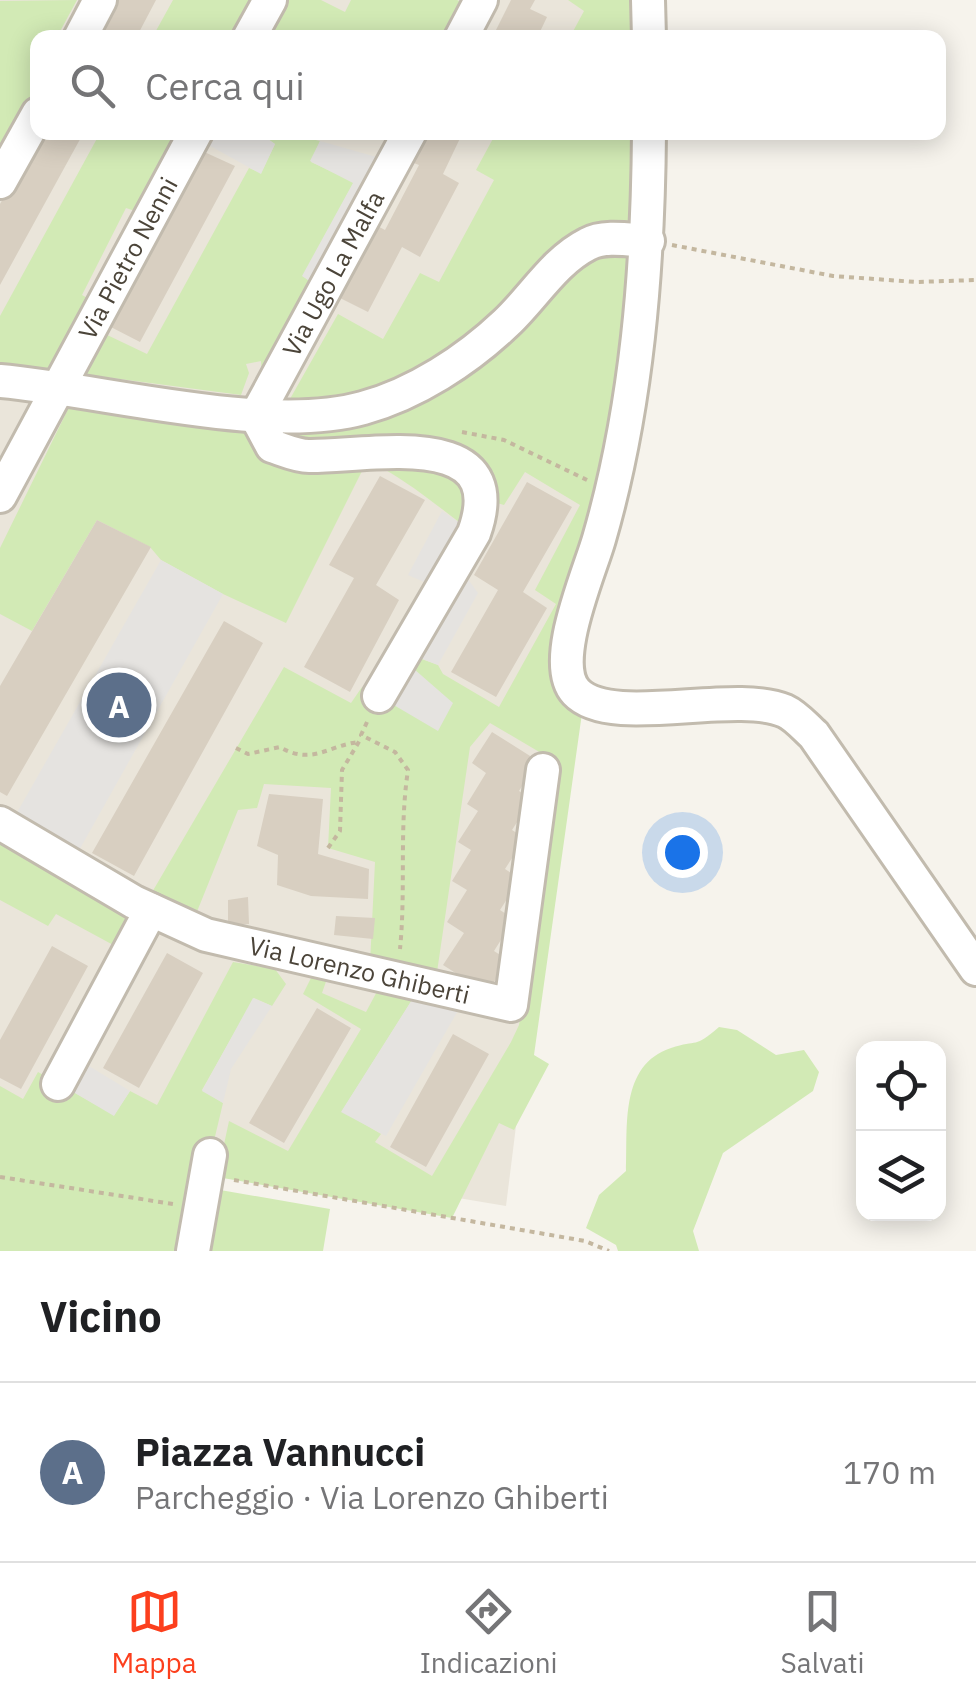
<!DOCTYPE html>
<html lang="it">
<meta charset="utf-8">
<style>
body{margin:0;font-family:"IBM Plex Sans",sans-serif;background:#f6f6f6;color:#202124}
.controls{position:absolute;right:30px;bottom:30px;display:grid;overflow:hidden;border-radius:20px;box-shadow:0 5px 25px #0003}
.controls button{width:90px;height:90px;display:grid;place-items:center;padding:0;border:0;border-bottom:2px solid #e0e0e0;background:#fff;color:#202124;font:50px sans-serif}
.you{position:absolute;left:682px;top:852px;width:35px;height:35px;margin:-25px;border:8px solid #fff;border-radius:50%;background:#1a73e8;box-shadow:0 0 0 15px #1a73e833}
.badge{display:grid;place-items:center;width:65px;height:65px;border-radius:50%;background:#fc3f1d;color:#fff;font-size:32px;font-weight:700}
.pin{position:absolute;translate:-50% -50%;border:5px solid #fff;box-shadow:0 2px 10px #0006}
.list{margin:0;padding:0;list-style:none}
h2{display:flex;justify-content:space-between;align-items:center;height:130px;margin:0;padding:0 40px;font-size:42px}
h2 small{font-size:32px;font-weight:400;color:#757577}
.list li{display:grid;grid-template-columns:65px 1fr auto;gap:30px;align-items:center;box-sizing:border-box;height:180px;padding:0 40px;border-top:2px solid #e0e0e0}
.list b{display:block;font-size:38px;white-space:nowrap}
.list p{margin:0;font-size:32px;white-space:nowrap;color:#757577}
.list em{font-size:32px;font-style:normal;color:#757577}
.icon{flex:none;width:55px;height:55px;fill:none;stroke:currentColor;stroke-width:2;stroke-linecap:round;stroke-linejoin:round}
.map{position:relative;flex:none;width:976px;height:1251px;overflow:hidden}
.search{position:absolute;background:#fff;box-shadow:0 5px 25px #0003;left:30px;right:30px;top:30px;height:110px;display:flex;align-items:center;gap:25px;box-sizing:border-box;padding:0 35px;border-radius:20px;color:#757577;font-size:38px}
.sheet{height:310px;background:#fff}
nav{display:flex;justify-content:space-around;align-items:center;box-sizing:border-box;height:140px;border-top:2px solid #e0e0e0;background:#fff;font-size:28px;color:#757577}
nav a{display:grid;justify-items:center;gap:5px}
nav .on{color:#fc3f1d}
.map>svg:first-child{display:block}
.residential{fill:#eae5da}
.green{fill:#d2eab5}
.parking{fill:#e5e3e0}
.building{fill:#d8cfc1}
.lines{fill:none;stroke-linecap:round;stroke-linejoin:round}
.minor-casing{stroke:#c2bbae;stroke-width:38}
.path{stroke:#c4b79f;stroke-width:4;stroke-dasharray:5 5;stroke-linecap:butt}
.minor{stroke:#fff;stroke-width:32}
.labels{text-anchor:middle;stroke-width:8;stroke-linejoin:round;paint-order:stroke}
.street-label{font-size:25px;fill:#4b4439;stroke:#fff}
</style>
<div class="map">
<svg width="976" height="1251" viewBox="0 0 976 1251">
<rect width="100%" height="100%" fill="#f6f3ec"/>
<path class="residential" d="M0,0H621L619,37L38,38V132L614,133L593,510L506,1206L0,1121Z"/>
<path class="green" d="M77,0L57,37L38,38L37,114L0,177V1Z
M173,0H321L345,12L351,0H457L476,9L461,37L348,38L327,32L326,38H152Z
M641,0L640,37H570L584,11L568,0Z
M100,133H196L150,216L126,208L82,295L102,306L65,374L0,368V316Z
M259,133H308L307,138L320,141L311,162L354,182L303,276L324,291L262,374L261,361L246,364L249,373L241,395L82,374L103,333L147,354L249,168L261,173L275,144Z
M496,133H639L637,231L590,233L471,345L397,386L286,406L338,314L383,339L420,273L439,282L494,180L476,170Z
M613,252L629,256L620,395L564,630L583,706L534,1055L549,1064L514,1130L499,1123L452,1218L217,1177L229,1121L288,1151L361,1029L303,994L316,968L329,973L322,993L366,1012L381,984L417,992L342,1111L381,1134L375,1142L432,1176L511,1042L519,1025L557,772L543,770L541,753L490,723L470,747L436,979L370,963L375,862L328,848L331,788L264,784L257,808L238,810L194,919L151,894L284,667L351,703L362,687L379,696L413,670L419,658L438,665L443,674L499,707L556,604L535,590L580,505L525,472L504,505L490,501L486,478L285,441L281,426L345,423L568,278L596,255Z
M71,403L249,423L363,469L286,623L223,594L161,560L150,547L97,520L32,631L0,614V548Z
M410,460L468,484L474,533C442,510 416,487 382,468Z
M0,836L145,922L128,953L56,914L48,926L0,900Z
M233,962L275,969L286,984L272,1006L254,998L202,1090L223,1103L203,1187L330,1209L323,1251H0V1086L23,1099L38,1072L114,1115L130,1091L157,1105Z
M719,1027L737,1030L776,1055L804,1050L819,1072L813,1091L723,1153L693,1231L699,1251H618L616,1245L586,1228L599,1195L626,1171C628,1128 619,1065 671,1048C698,1039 694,1049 719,1027Z"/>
<path class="parking" d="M196,133H259L275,144L261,174L194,137Z
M320,141L394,162L324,291L302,276L353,183L310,161Z
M483,507L499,511L465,575L478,593L438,665L420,658L414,669L453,703L438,731L363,687L424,582L408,575L442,511L473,532Z
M161,560L223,594L77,854L15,816Z
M128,953L145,962L89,1066L130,1091L114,1116L58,1083Z
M417,992L467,995L386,1136L341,1112Z
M253,998L272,1006L231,1069L223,1103L202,1091Z"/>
<path class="building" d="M112,0H156L136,38H91Z
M511,0H535L530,9L547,17L537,38H492Z
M39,132H84L0,285V204Z
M421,132H463L443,174L459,183L420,257L402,247L368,312L332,294L370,222L385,230L419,165L406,160Z
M200,150L235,166L140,342L105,324Z
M380,476L425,500L376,585L399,600L350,692L304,667L354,578L329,565Z
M527,482L572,507L523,592L547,608L496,697L451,672L498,590L474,575Z
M97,520L151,547L7,796L0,792V686Z
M224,621L263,643L134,876L92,853Z
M492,732L538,761L519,791L532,799L512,830L525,838L505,869L520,879L500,910L514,919L494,951L508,960L487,993L443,965L464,933L447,922L467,890L452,881L471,850L458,842L478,811L467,804L486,773L472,763Z
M269,794L323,799L318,854L369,869L368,899L311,896L277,885L278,855L257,846Z
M248,897L249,924L228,925V900Z
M336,916L375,918L373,939L334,935Z
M52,946L88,966L21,1089L0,1078V1040Z
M167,953L203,973L139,1088L103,1068Z
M317,1008L351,1028L284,1143L249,1123Z
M453,1034L489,1054L426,1167L390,1147Z"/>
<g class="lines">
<defs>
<g id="minor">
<path d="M648,0L649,38"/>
<path d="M80,38L100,0"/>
<path d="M249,38L270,0"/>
<path d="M461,38L481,0"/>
<path d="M649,132C648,269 637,408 599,539C589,574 549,663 576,692C611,729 733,689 785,711C796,716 805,727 814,735L976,969"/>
<path d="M0,182L38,114"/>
<path d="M0,381C104,390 266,435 363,408C415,394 467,360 506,323C533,298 554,261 588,244C604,235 630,240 648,241"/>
<path d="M256,416L272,446C284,450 297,456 309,456C368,457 513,424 474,533L379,696"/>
<path id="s1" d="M256,416L410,132"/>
<path id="s2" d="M0,496L196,132"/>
<path id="s3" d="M0,823L134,902L206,935L511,1005L543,770"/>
<path d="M58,1084L151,910"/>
<path d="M193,1251L210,1155"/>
</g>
</defs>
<use href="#minor" class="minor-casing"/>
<path class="path" d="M672,245L833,276L916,282L976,280
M462,432L504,440L587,480
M367,722L361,735L395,752L408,770C399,829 406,889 400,949
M236,748L248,754L280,747C312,766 329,745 359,742
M328,848L340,831L342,770L360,740
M0,1177L173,1204
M234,1180L585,1241L609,1251"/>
<use href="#minor" class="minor"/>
</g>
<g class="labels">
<g class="street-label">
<text dy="9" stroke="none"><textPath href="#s2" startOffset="270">Via Pietro Nenni</textPath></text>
<text dy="9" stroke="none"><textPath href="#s1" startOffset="162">Via Ugo La Malfa</textPath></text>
<text dy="9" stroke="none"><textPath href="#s3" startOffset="392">Via Lorenzo Ghiberti</textPath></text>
</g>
</g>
</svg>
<div class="controls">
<button><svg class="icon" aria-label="locate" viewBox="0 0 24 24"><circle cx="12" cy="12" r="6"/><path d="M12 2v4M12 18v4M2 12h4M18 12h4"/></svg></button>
<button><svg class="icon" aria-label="layers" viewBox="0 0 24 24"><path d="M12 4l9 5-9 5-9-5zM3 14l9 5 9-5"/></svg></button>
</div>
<div class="you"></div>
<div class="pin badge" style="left:119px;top:705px;background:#5c6f8a">A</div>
<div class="search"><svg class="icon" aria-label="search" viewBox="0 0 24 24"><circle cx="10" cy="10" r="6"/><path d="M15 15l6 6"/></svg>Cerca qui</div>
</div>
<section class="sheet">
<h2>Vicino<small></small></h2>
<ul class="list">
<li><span class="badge" style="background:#5c6f8a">A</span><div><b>Piazza Vannucci</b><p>Parcheggio · Via Lorenzo Ghiberti</p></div><em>170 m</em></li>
</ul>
</section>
<nav>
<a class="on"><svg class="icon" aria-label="map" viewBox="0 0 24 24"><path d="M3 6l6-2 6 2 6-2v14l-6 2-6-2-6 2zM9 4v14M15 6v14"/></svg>Mappa</a>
<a><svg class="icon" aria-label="directions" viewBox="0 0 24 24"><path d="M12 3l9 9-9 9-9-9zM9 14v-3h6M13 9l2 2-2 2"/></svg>Indicazioni</a>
<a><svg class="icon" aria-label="saved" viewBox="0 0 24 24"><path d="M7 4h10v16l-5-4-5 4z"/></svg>Salvati</a>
</nav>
